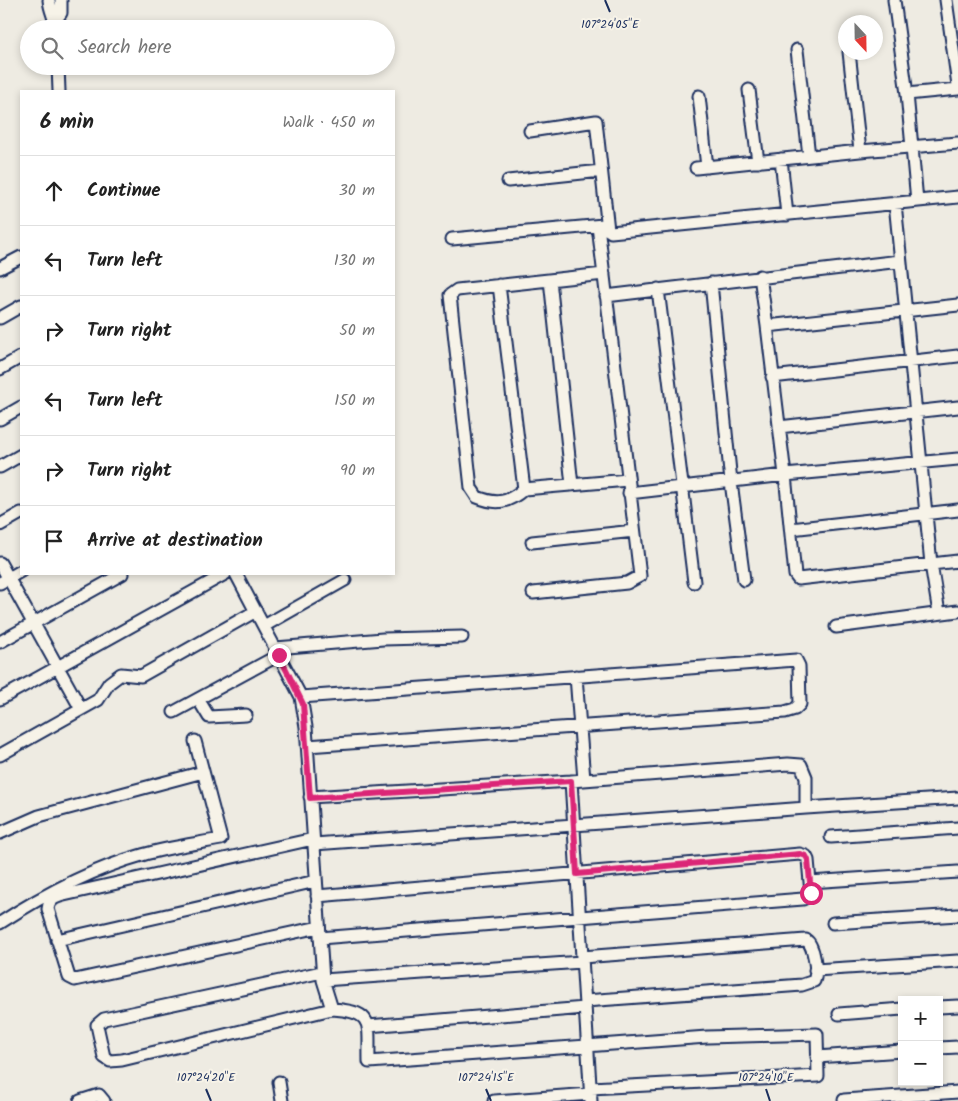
<!DOCTYPE html>
<meta charset="utf-8">
<style>
body{margin:0;font-family:Kalam,sans-serif;background:#f6f6f6;color:#222}
.controls{position:absolute;right:15px;bottom:15px;display:grid;overflow:hidden;border-radius:0px;box-shadow:0 2px 8px #0003}
.controls button{width:45px;height:45px;display:grid;place-items:center;padding:0;border:0;border-bottom:1px solid #e0e0e0;background:#fff;color:#222;font:25px sans-serif}
.compass{position:absolute;left:838px;top:15px;width:45px;height:45px;border-radius:50%;background:#fff;box-shadow:0 2px 8px #0003;rotate:158deg}
.stop{position:absolute;width:15px;height:15px;margin:-11px;border:4px solid #db2777;border-radius:50%;background:#fff}
.stop.end{background:#db2777;border-color:#fff;box-shadow:0 1px 5px #0008}
.list{margin:0;padding:0;list-style:none}
h2{display:flex;justify-content:space-between;align-items:center;height:65px;margin:0;padding:0 20px;font-size:21px}
h2 small{font-size:16px;font-weight:400;color:#767676}
.list li{display:grid;grid-template-columns:32px 1fr auto;gap:15px;align-items:center;box-sizing:border-box;height:70px;padding:0 20px;border-top:1px solid #e0e0e0}
.list b{display:block;font-size:19px;white-space:nowrap}
.list em{font-size:16px;font-style:normal;color:#767676}
.icon{flex:none;width:28px;height:28px;fill:none;stroke:currentColor;stroke-width:2;stroke-linecap:round;stroke-linejoin:round}
.map{position:relative;flex:none;width:958px;height:1101px;overflow:hidden}
.search{position:absolute;background:#fff;box-shadow:0 2px 8px #0003;left:20px;top:20px;width:375px;height:55px;display:flex;align-items:center;gap:12px;box-sizing:border-box;padding:0 18px;border-radius:28px;color:#767676;font-size:19px}
.panel{position:absolute;background:#fff;box-shadow:0 2px 8px #0003;left:20px;top:90px;width:375px;height:485px;border-radius:0px}
.map>svg:first-child{display:block}
.lines{fill:none;stroke-linecap:round;stroke-linejoin:round}
.street-casing{stroke:#1b2f5e;stroke-width:15}
.street{stroke:#f7f3e8;stroke-width:11}
.route{stroke:#db2777;stroke-width:6}
.ticks{fill:none;stroke:#1b2f5e;stroke-width:2}
.ticks-label{font-size:12px;text-anchor:middle;fill:#1b2f5e;stroke:#f7f3e8;stroke-width:4;stroke-linejoin:round;paint-order:stroke}
</style>
<div class="map">
<svg width="958" height="1101" viewBox="0 0 958 1101">
<rect width="100%" height="100%" fill="#eeebe2"/>
<filter id="ink" filterUnits="userSpaceOnUse"><feTurbulence type="fractalNoise" baseFrequency=".02" numOctaves="2"/><feDisplacementMap in="SourceGraphic" scale="10" xChannelSelector="R" yChannelSelector="G"/><feConvolveMatrix kernelMatrix="1 2 1 2 8 2 1 2 1" color-interpolation-filters="sRGB"/></filter>
<g filter="url(#ink)">
<g class="lines">
<defs>
<path id="street" d="M49,0C50,11 55,18 56,29
M894,0L907,94L917,201
M946,0L958,85
M55,21L61,13V0
M797,50L809,156
M849,52L860,151
M58,66L59,91
M749,90L758,162
M907,94L958,89
M699,96L707,167
M530,131L596,121L608,230L611,232L958,197
M781,159L787,215
M696,168L860,151L958,143
M508,181L601,171
M895,203L931,564L939,613
M452,239L603,225
M0,268L21,257
M604,274L457,290L450,295L471,488L477,497C497,505 508,503 524,489L628,480
M760,276L767,326
M550,280L572,485
M711,283L731,482L744,580
M499,285L524,489
M658,289L694,582
M606,296L900,261
M0,318L21,306
M0,369L21,357
M772,377L958,356
M0,419L21,407
M779,427L958,407
M958,459L785,475L795,575L798,579L958,561
M0,467L21,455
M629,493L785,475L767,326L958,305
M0,525L21,513
M791,529L958,510
M532,542L634,531
M0,563L81,709
M236,574L301,697L306,727L323,980L332,1009C376,1012 368,1024 369,1062L707,1037L817,1034L818,1076L591,1088
M0,583L21,571
M533,593L627,583L640,576L598,226
M264,626L345,580
M836,627L958,611
M0,642L122,574
M276,648L383,639L462,637
M576,676L584,780
M301,697L796,660L799,666L800,704L795,709L785,712L307,746
M0,699L225,574
M198,699L209,717L246,715
M174,712L279,655
M0,755L98,700L109,683L121,674L141,676L256,611
M571,781L591,1101
M310,797L571,781L788,764L801,765L806,777V808L314,844
M806,808L958,798
M0,833L39,816L203,772
M831,837L958,828
M313,839L64,895C56,897 49,899 48,909L69,977L75,980L319,927
M810,882L958,872
M317,896L800,854L806,856L808,860L811,893L803,899L320,938
M0,923C43,895 92,869 142,855C168,847 195,844 221,839L195,741
M833,923L958,915
M57,940L316,881
M582,957L806,940C814,945 818,972 814,981L802,985L585,1001
M815,970L958,961
M322,972L104,1019L97,1025L104,1057L110,1061L122,1060L332,1009
M323,980L582,962
M939,1007L958,1006
M839,1014L902,1009
M368,1026L585,1008
M939,1048L958,1047
M817,1057L902,1051
M279,1082L282,1101
M844,1100L958,1092
M80,1101L99,1095L104,1101
M494,1101L591,1094"/>
</defs>
<use href="#street" class="street-casing"/>
<use href="#street" class="street"/>
</g>
</g>
<g class="lines" filter="url(#ink)">
<path class="route" d="M279,655L303,704L310,798L571,781L577,874L800,854L806,856L808,860L811,893"/>
</g>
<path class="ticks" d="M605,0L610,12M206,1089L211,1101M486,1089L491,1101M766,1089L770,1101"/>
<g class="ticks-label">
<text x="610" y="28">107°24'05"E</text>
<text x="206" y="1081">107°24'20"E</text>
<text x="486" y="1081">107°24'15"E</text>
<text x="766" y="1081">107°24'10"E</text>
</g>
</svg>
<div class="controls">
<button>+</button>
<button>−</button>
</div>
<svg class="compass" viewBox="-18 -18 36 36"><path d="M0-13l5 13h-10z" fill="#e53935"/><path d="M0 13l5-13h-10z" fill="#767676"/></svg>
<div class="stop" style="left:811px;top:893px"></div>
<div class="stop end" style="left:279px;top:655px"></div>
<div class="search"><svg class="icon" aria-label="search" viewBox="0 0 24 24"><circle cx="10" cy="10" r="6"/><path d="M15 15l6 6"/></svg>Search here</div>
<section class="panel">
<h2>6 min<small>Walk · 450 m</small></h2>
<ul class="list">
<li><svg class="icon" aria-label="ahead" viewBox="0 0 24 24"><path d="M12 20V5M6 11l6-6 6 6"/></svg><div><b>Continue</b></div><em>30 m</em></li>
<li><svg class="icon" aria-label="left" viewBox="0 0 24 24"><path d="M17 20v-9H6M10 6l-5 5 5 5"/></svg><div><b>Turn left</b></div><em>130 m</em></li>
<li><svg class="icon" aria-label="right" viewBox="0 0 24 24"><path d="M7 20v-9h11M14 6l5 5-5 5"/></svg><div><b>Turn right</b></div><em>50 m</em></li>
<li><svg class="icon" aria-label="left" viewBox="0 0 24 24"><path d="M17 20v-9H6M10 6l-5 5 5 5"/></svg><div><b>Turn left</b></div><em>150 m</em></li>
<li><svg class="icon" aria-label="right" viewBox="0 0 24 24"><path d="M7 20v-9h11M14 6l5 5-5 5"/></svg><div><b>Turn right</b></div><em>90 m</em></li>
<li><svg class="icon" aria-label="arrive" viewBox="0 0 24 24"><path d="M6 21V4h12l-3 4 3 4H6"/></svg><div><b>Arrive at destination</b></div></li>
</ul>
</section>
</div>
